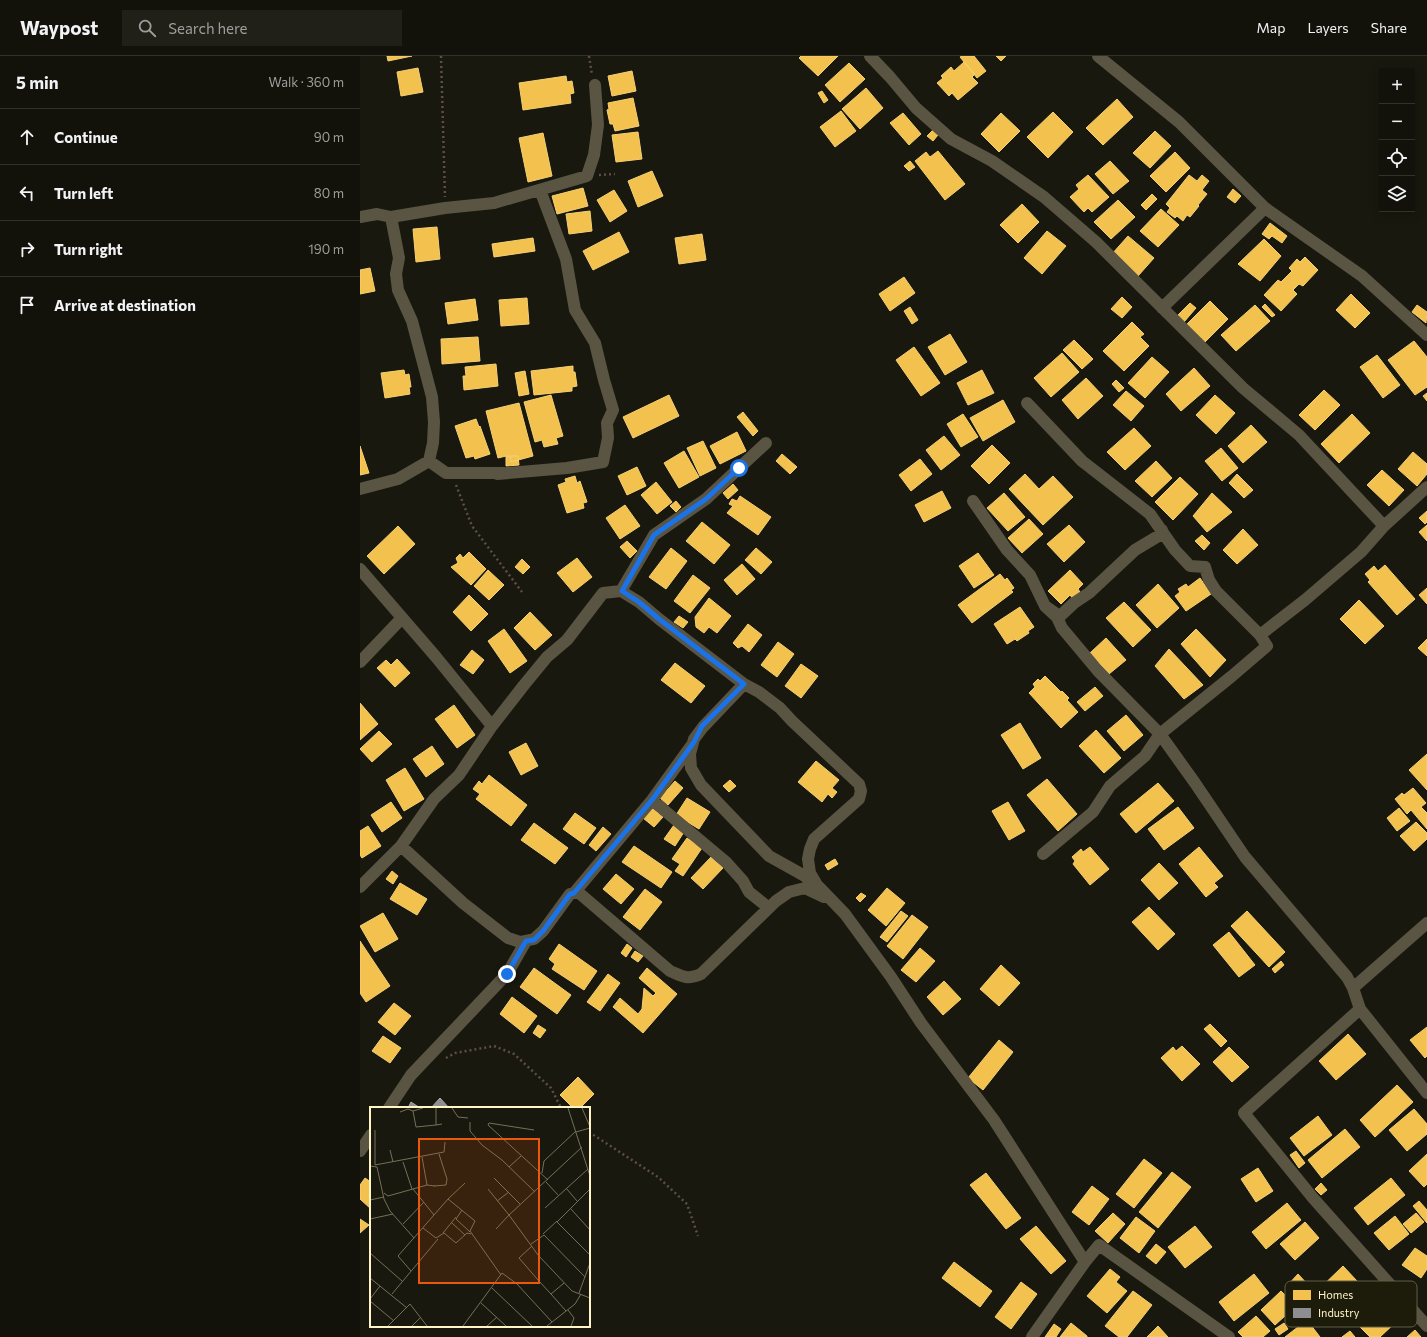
<!DOCTYPE html>
<meta charset="utf-8">
<style>
body{margin:0;font-family:Commissioner,sans-serif;background:#202018;color:#f1f3f6}
.controls{position:absolute;right:12px;top:12px;display:grid;overflow:hidden;border-radius:0px;box-shadow:0 2px 10px #0003}
.controls button{width:36px;height:36px;display:grid;place-items:center;padding:0;border:0;border-bottom:1px solid #32322b;background:#13120a;color:#f1f3f6;font:20px sans-serif}
.stop{position:absolute;width:12px;height:12px;margin:-9px;border:3px solid #1a73e8;border-radius:50%;background:#fff}
.stop.end{background:#1a73e8;border-color:#fff;box-shadow:0 1px 4px #0008}
.list{margin:0;padding:0;list-style:none}
h2{display:flex;justify-content:space-between;align-items:center;height:52px;margin:0;padding:0 16px;font-size:17px}
h2 small{font-size:13px;font-weight:400;color:#9d9e9c}
.list li{display:grid;grid-template-columns:26px 1fr auto;gap:12px;align-items:center;box-sizing:border-box;height:56px;padding:0 16px;border-top:1px solid #32322b}
.list b{display:block;font-size:15px;white-space:nowrap}
.list em{font-size:13px;font-style:normal;color:#9d9e9c}
.icon{flex:none;width:22px;height:22px;fill:none;stroke:currentColor;stroke-width:2;stroke-linecap:round;stroke-linejoin:round}
.map{position:relative;flex:none;width:1067px;height:1281px;overflow:hidden}
header{display:flex;align-items:center;gap:24px;box-sizing:border-box;height:56px;padding:0 20px;background:#13120a;border-bottom:1px solid #32322b}
header strong{font-size:19px}
nav{display:flex;gap:22px;margin-inline-start:auto;font-size:14px}
.search{width:280px;height:36px;background:#202018;display:flex;align-items:center;gap:10px;box-sizing:border-box;padding:0 14px;border-radius:0px;color:#9d9e9c;font-size:15px}
main{display:flex}
aside{flex:1;background:#13120a}
.map>svg:first-child{display:block}
.homes{fill:#f2c14e;stroke:#f6d172}
.industry{fill:#8d8d92;stroke:#afaca2}
.lines{fill:none;stroke-linecap:round;stroke-linejoin:round}
.path{stroke:#5f4d46;stroke-width:2.5;stroke-dasharray:2 3;stroke-linecap:butt}
.street{stroke:#5a5442;stroke-width:12}
.route{stroke:#1a73e8;stroke-width:5}
.inset-road{fill:none;stroke:#757058;stroke-width:1}
.view{fill:#e8590c;fill-opacity:0.15;stroke:#e8590c;stroke-width:2}
.inset-edge{fill:none;stroke:#fff5c6;stroke-width:2}
.key{fill:#1d1b0a;stroke:#615c42;stroke-width:1}
.key-label{font-size:11px;fill:#fff5c6}
</style>
<header>
<strong>Waypost</strong>
<div class="search"><svg class="icon" aria-label="search" viewBox="0 0 24 24"><circle cx="10" cy="10" r="6"/><path d="M15 15l6 6"/></svg>Search here</div>
<nav><a>Map</a><a>Layers</a><a>Share</a></nav>
</header>
<main>
<aside>
<h2>5 min<small>Walk · 360 m</small></h2>
<ul class="list">
<li><svg class="icon" aria-label="ahead" viewBox="0 0 24 24"><path d="M12 20V5M6 11l6-6 6 6"/></svg><div><b>Continue</b></div><em>90 m</em></li>
<li><svg class="icon" aria-label="left" viewBox="0 0 24 24"><path d="M17 20v-9H6M10 6l-5 5 5 5"/></svg><div><b>Turn left</b></div><em>80 m</em></li>
<li><svg class="icon" aria-label="right" viewBox="0 0 24 24"><path d="M7 20v-9h11M14 6l5 5-5 5"/></svg><div><b>Turn right</b></div><em>190 m</em></li>
<li><svg class="icon" aria-label="arrive" viewBox="0 0 24 24"><path d="M6 21V4h12l-3 4 3 4H6"/></svg><div><b>Arrive at destination</b></div></li>
</ul>
</aside>
<div class="map">
<svg width="1067" height="1281" viewBox="0 0 1067 1281">
<rect width="100%" height="100%" fill="#19180e"/>
<path class="homes" d="M27,0H52L28,5Z
M441,0H478L458,20L439,2Z
M602,0H614L626,15L617,22L600,1Z
M636,0H646L641,5Z
M604,6L615,18L612,21L618,27L598,44L592,37L589,40L577,27L583,22L581,20L591,11L594,15Z
M489,7L505,23L480,46L465,29Z
M58,12L63,36L41,40L37,16Z
M272,15L276,35L252,40L248,20Z
M206,20L207,26L212,25L214,37L210,38L211,47L163,54L159,27Z
M506,32L523,52L500,73L482,53Z
M462,35L468,44L464,47L458,37Z
M273,42L279,70L255,75L253,68H250L247,54L249,53L248,47Z
M757,43L773,61L743,89L726,72Z
M481,55L496,75L475,91L460,71Z
M693,56L713,76L688,102L667,81Z
M543,57L561,78L549,89L530,67Z
M641,57L660,75L639,96L621,78Z
M573,74L578,79L573,85L567,80Z
M795,75L811,90L790,112L773,97Z
M278,76L282,103L256,106L252,79Z
M183,77L192,120L168,126L159,82Z
M578,95L605,128L585,144L555,105L566,96L570,101Z
M815,96L830,112L806,136L790,120Z
M550,105L555,111L549,115L544,110Z
M750,105L769,125L753,138L735,118Z
M292,115L303,140L278,151L268,125Z
M728,119L749,141L732,156L728,152L724,156L710,141L719,133L716,129Z
M829,119L837,125L842,119L849,125L842,134L847,138L838,149L839,150L830,161L827,159L823,165L817,160L815,162L807,156L810,152L806,148Z
M223,132L228,150L197,158L192,140Z
M873,133L881,140L875,147L867,141Z
M254,134L267,155L250,166L237,144Z
M792,138L797,143L786,154L781,149Z
M758,144L775,161L751,183L734,166Z
M662,148L679,166L658,187L640,169Z
M801,153L819,169L798,191L780,175Z
M230,155L232,175L209,178L206,158Z
M910,167L927,180L922,187L912,180L909,183L902,178Z
M77,171L80,203L56,206L53,173Z
M687,175L706,190L682,218L664,202Z
M259,176L269,196L233,214L223,195Z
M342,178L346,204L319,208L315,182Z
M768,180L794,202L778,220L752,198Z
M173,182L175,195L134,201L132,188Z
M904,183L921,200L900,225L878,208Z
M945,201L958,214L943,230L939,228L933,234L937,238L921,255L904,239L918,224L921,226L932,215L929,212L937,203L940,206Z
M10,212L15,235L0,238V214Z
M544,221L555,237L530,255L519,238Z
M991,238L1010,257L995,272L976,254Z
M762,241L772,251L762,262L751,253Z
M167,242L169,268L141,270L139,244Z
M115,243L118,264L88,268L85,247Z
M850,245L868,263L844,287L826,269Z
M830,247L836,252L824,266L817,260Z
M905,248L915,259L912,261L902,251Z
M895,249L910,265L876,295L861,279Z
M1057,249L1067,256L1066,267L1052,256Z
M550,251L558,264L552,268L544,255Z
M772,266L784,278L780,281L789,290L764,315L743,295Z
M590,278L607,306L585,319L568,291Z
M118,281L120,305L82,308L81,283Z
M714,284L733,303L722,313L703,294Z
M1054,285L1067,301V331L1055,339L1028,304Z
M554,291L580,327L561,340L536,304Z
M702,297L719,316L691,341L674,322Z
M1017,299L1040,329L1023,342L1000,311Z
M792,301L809,316L785,342L768,327Z
M136,308L138,330L104,334L103,320H106L105,311Z
M213,310V316H215L217,330L212,331V335L174,339L171,315Z
M834,312L850,330L821,355L806,338Z
M44,314L45,319L49,318L51,331H49L50,338L25,342L21,317Z
M622,314L634,337L608,349L597,327Z
M165,315L169,338L159,340L155,317Z
M726,322L743,340L718,363L702,344Z
M756,324L764,332L759,336L752,328Z
M964,334L980,349L955,374L939,359Z
M766,335L784,350L771,365L753,349Z
M1067,337V345L1063,340Z
M191,339L203,380L196,382L198,388L184,391L182,384L175,386L164,346Z
M309,339L319,360L273,382L263,361Z
M855,339L875,357L856,378L836,359Z
M643,344L655,366L623,385L610,362Z
M159,347L173,400L151,406L150,399L138,402L126,355Z
M383,356L398,375L393,380L377,361Z
M603,358L618,381L601,391L587,368Z
M992,358L1010,377L979,407L961,388Z
M116,363L119,371L120,370L130,398L115,403L114,400L106,402L95,370Z
M891,369L907,386L883,407L868,390Z
M774,372L791,390L765,414L747,396Z
M377,376L386,395L360,408L350,390Z
M584,380L600,399L581,414L566,394Z
M343,385L356,412L340,420L327,392Z
M632,389L650,407L629,428L611,410Z
M0,390L9,417L0,419Z
M861,392L878,412L862,425L845,405Z
M324,395L339,421L319,432L304,407Z
M1053,396L1067,408V418L1057,430L1038,413Z
M422,398L437,411L430,418L416,405Z
M146,400H158L159,409L146,410Z
M560,403L572,418L551,435L539,419Z
M796,405L812,422L792,441L775,425Z
M277,411L286,430L267,439L258,420Z
M1022,414L1044,434L1029,450L1007,429Z
M665,418L679,433L693,420L713,441L683,469L649,433Z
M877,418L893,434L884,442L869,427Z
M215,420L217,427L220,425L227,446L223,447L224,452L207,457L198,429L206,426L205,423Z
M820,421L838,438L813,464L795,446Z
M296,426L312,446L297,458L281,439Z
M373,428L378,434L368,443L363,437Z
M582,435L591,452L564,466L555,449Z
M644,437L665,461L648,475L627,452Z
M852,437L872,456L847,476L833,460Z
M380,440L411,461L398,479L367,457L373,450L369,448L372,443L377,445Z
M316,445L321,451L316,456L310,450Z
M265,449L280,470L260,483L246,462Z
M1067,455V466L1065,468L1059,462Z
M669,463L683,478L662,497L648,482Z
M342,466L370,489L354,508L326,485Z
M709,469L725,486L704,506L687,488Z
M1067,469V485L1059,476Z
M38,470L55,488L24,518L7,500Z
M883,473L898,489L877,508L863,494Z
M842,479L850,487L844,494L835,485Z
M267,485L277,495L270,502L260,491Z
M311,492L327,505L306,533L289,521Z
M396,492L412,506L401,518L385,504Z
M109,496L126,513L111,529L91,511L98,507L96,502L100,498L103,502Z
M618,497L634,519L614,532L599,510Z
M217,502L232,521L213,536L197,517Z
M162,503L170,511L163,518L155,511Z
M382,508L395,523L377,539L364,524Z
M1025,509L1055,543L1037,559L1008,526L1010,524L1005,518L1014,510L1018,515Z
M128,514L144,529L129,544L114,530Z
M710,514L723,528L718,533L720,536L713,543L710,539L701,548L688,535Z
M640,518L645,524L647,522L654,532L651,534L653,536L612,567L598,549Z
M333,519L350,532L330,557L314,545Z
M840,522L851,538L826,555L815,540L820,536L818,533L826,528L828,531Z
M798,528L819,552L797,572L776,549Z
M1067,532V548L1059,539Z
M109,539L128,558L111,575L93,556Z
M349,542L371,560L357,577L349,571L344,577L336,571L335,561Z
M999,544L1024,570L1005,588L980,563Z
M764,546L791,574L773,591L746,562Z
M660,551L674,571L668,575L669,577L657,585L655,583L647,588L634,568Z
M170,556L192,579L175,594L154,572Z
M319,560L328,566L323,572L314,566Z
M388,568L402,579L389,596L382,590L378,592L373,587Z
M144,573L167,605L150,617L128,585Z
M836,573L866,604L850,621L821,588Z
M746,582L766,604L749,618L730,597Z
M1067,583V600L1058,592Z
M418,586L434,598L417,621L401,609Z
M809,593L843,629L824,643L795,610Z
M112,594L124,604L113,618L100,609Z
M37,603L50,617L35,631L17,612L26,604L31,609Z
M315,607L345,630L331,647L301,624Z
M441,608L458,620L441,642L425,630Z
M685,620L701,636L702,635L709,642L707,644L718,656L701,672L669,637L675,631L673,628L678,623L680,625Z
M735,631L743,640L725,655L717,646Z
M0,647L18,668L0,684Z
M94,649L115,679L97,692L75,663Z
M766,659L783,679L764,695L747,675Z
M660,667L681,702L663,713L641,679Z
M736,674L761,702L744,717L719,690Z
M19,675L32,688L12,706L0,693Z
M166,687L178,710L161,719L149,696Z
M72,690L84,708L66,721L53,703Z
M1067,698V734L1049,714Z
M456,705L479,724L472,732L477,736L472,742L468,738L462,746L438,726Z
M45,712L64,743L44,755L26,724Z
M129,719L167,749L151,770L116,743L120,738L113,733L119,725L122,728Z
M687,723L717,758L698,775L667,739Z
M370,724L376,730L369,736L363,730Z
M315,725L323,732L308,749L300,742Z
M798,727L814,745L776,777L760,758Z
M1053,732L1066,747L1061,751L1067,757V773L1051,754L1047,758L1035,743L1042,737L1044,739Z
M327,742L350,756L339,773L316,759Z
M31,746L42,762L22,776L11,759Z
M648,746L665,775L649,784L632,755Z
M818,751L834,772L804,794L788,773Z
M292,752L303,761L294,771L283,762Z
M1039,752L1050,765L1037,775L1027,762Z
M215,757L236,772L224,788L203,773Z
M1056,766L1067,777V783L1054,795L1040,780Z
M174,767L208,792L195,808L161,784Z
M314,769L324,776L315,790L304,783Z
M8,770L21,790L2,802L0,799V775Z
M243,771L251,778L236,795L229,789Z
M327,782L342,792L323,820L315,815L320,808L312,803Z
M274,790L312,816L301,832L262,806Z
M730,791L749,813L730,829L713,808L715,805L712,801L721,793L723,796Z
M839,791L863,820L854,827L858,831L846,841L819,808Z
M351,801L363,812L343,833L331,822Z
M475,803L478,808L468,814L465,809Z
M799,807L818,827L799,844L781,824Z
M32,815L38,820L33,828L26,823Z
M256,818L274,833L261,848L243,833Z
M40,827L67,843L57,859L30,843Z
M527,832L545,847L526,870L508,854Z
M285,833L302,846L280,874L263,861Z
M501,837L506,840L500,846L496,842Z
M789,851L815,878L798,894L772,866Z
M541,855L548,860L527,886L520,881Z
M887,855L925,896L909,911L871,870Z
M23,857L38,883L15,896L0,870Z
M552,859L568,871L543,903L527,890Z
M869,876L895,909L879,921L853,889Z
M0,885L30,930L6,946L0,937Z
M199,888L237,915L224,934L192,913L195,908L189,903Z
M267,888L272,892L266,901L261,897Z
M560,892L575,905L556,926L541,914Z
M275,895L283,900L278,906L271,901Z
M921,905L924,909L915,917L912,913Z
M641,909L660,927L639,950L620,933Z
M174,912L211,939L197,958L160,931Z
M287,912L317,938L283,977L253,951L260,942L278,958L282,953L284,932L293,940L296,937L279,922Z
M248,918L260,927L240,955L227,946Z
M584,925L601,943L583,959L567,941Z
M152,941L177,960L164,977L140,958Z
M34,947L51,960L35,979L18,966Z
M850,968L867,985L861,991L844,973Z
M178,969L186,974L180,982L173,977Z
M1067,971V1000L1065,1002L1050,984Z
M988,978L1006,998L976,1024L959,1005Z
M23,980L41,992L30,1007L12,995Z
M639,984L653,996L623,1034L608,1022Z
M822,990L840,1008L822,1025L801,1002L813,991L816,995Z
M869,991L889,1011L872,1026L853,1006Z
M218,1021L234,1038L220,1052H213L200,1039Z
M1037,1029L1053,1046L1015,1081L1000,1064Z
M1054,1053L1067,1068V1078L1047,1095L1029,1074Z
M958,1060L972,1079L944,1100L930,1082Z
M985,1073L1000,1091L962,1122L948,1104Z
M936,1095L945,1107L939,1112L930,1099Z
M1067,1098V1128L1064,1131L1049,1115Z
M784,1103L802,1117L774,1152L756,1138Z
M898,1112L913,1135L896,1146L881,1123Z
M812,1116L831,1131L798,1172L779,1156Z
M626,1117L661,1162L646,1173L610,1129Z
M5,1122L11,1126V1153L0,1143V1129Z
M1031,1122L1045,1139L1008,1169L994,1152Z
M961,1127L967,1134L961,1139L955,1133Z
M732,1130L749,1143L729,1169L712,1156Z
M1059,1145L1067,1154V1167L1053,1150Z
M927,1147L941,1164L906,1193L892,1176Z
M753,1157L765,1168L748,1187L735,1175Z
M1056,1157L1064,1166L1051,1177L1043,1168Z
M1035,1160L1049,1178L1029,1194L1014,1177Z
M776,1161L795,1175L779,1197L760,1182Z
M0,1163L9,1169L0,1177Z
M945,1166L959,1182L935,1204L920,1188Z
M676,1170L706,1205L691,1218L660,1183Z
M835,1170L852,1191L825,1212L808,1191Z
M796,1188L806,1196L796,1208L786,1200Z
M1055,1192L1067,1200V1213L1061,1222L1042,1209Z
M594,1206L632,1235L620,1251L582,1222Z
M983,1210L997,1225L993,1230L996,1234L990,1240L996,1245L981,1259L976,1254L969,1262L950,1242Z
M750,1213L760,1221L756,1226L767,1235L747,1257L727,1240Z
M894,1218L909,1237L874,1265L859,1246Z
M938,1218L950,1231L938,1243L926,1231Z
M661,1226L677,1238L651,1273L635,1261Z
M773,1235L792,1249L767,1281H759L745,1270Z
M921,1235L936,1250L915,1269L901,1254Z
M1014,1246L1035,1267L1020,1281H1010L994,1265Z
M896,1260L910,1275L903,1281H883L878,1276Z
M947,1264L960,1281H925Z
M711,1267L727,1280V1281H700Z
M924,1267L928,1273L919,1279L915,1273Z
M694,1268L701,1273L696,1281H685Z
M798,1270L808,1281H787Z
M1055,1274L1061,1281H1047Z
M990,1275L995,1281H982Z"/>
<path class="industry" d="M80,1042L89,1052H71Z
M51,1046L60,1052H48Z"/>
<g class="lines">
<path class="path" d="M81,0L85,141
M229,0L232,19
M239,119L255,118
M96,429L112,470L162,536
M86,1002L95,997L134,990L154,998L191,1032L201,1052
M229,1076L298,1121L327,1148L338,1180"/>
<path class="street" d="M510,0L530,21L556,52L591,83L632,105L684,141L736,186L883,332L939,379L1024,470
M738,0L819,66L905,152L1002,220L1067,279
M0,161L17,158L31,161L85,152L134,147L227,120L234,99L238,69L235,29
M31,161L39,202L36,218L38,234L52,265L72,341L74,366L73,387L69,405L86,417H144
M802,252L905,152
M667,347L722,405L790,458L815,494L830,510L845,511L849,524L856,535L900,579
M137,418L207,412L243,406L248,382L247,367L253,354L244,324L235,287L215,254L206,203L180,134
M1067,431L1024,470L1001,496L945,544L900,579L907,590L872,620L800,678L835,727L885,801L987,921L993,932L1000,953L1067,1037
M0,433L38,423L69,405
M613,445L647,494L670,519L685,550L698,562L714,547L729,537L775,494L800,479L802,474
M0,513L76,601L132,670
M261,535L294,479L346,443L406,387
M0,606L42,562
M384,628L343,671L334,683L330,698L331,712L341,729L409,800L443,819L454,827
M292,744L366,806L383,825L389,836L409,852
M41,790L103,847L148,882L160,886L174,883L183,875L210,838L218,836L310,915C324,921 327,924 341,918L416,845L429,836L445,832L464,841
M683,798L733,756L750,730L785,700L800,678L738,615L702,572L695,557L685,550
M0,831L41,790L74,743L99,719L132,670L164,629L187,601L207,584L243,537L261,535L279,546L299,563L384,628L399,636L420,652L432,665L499,728L501,735L499,743L454,783L450,793L448,803L450,817L457,829L485,858L531,921L561,967L634,1064L725,1206
M214,837L292,744L331,690
M993,932L1067,867
M1000,953L884,1057L953,1142L1067,1270
M29,1052L51,1019L147,918L166,885
M0,1095L11,1079
M672,1281L725,1206L739,1189L869,1281"/>
</g>
<g class="lines">
<path class="route" d="M147,918L166,885L174,884L183,875L210,838L214,837L292,744L334,686L342,670L384,628L299,563L279,546L262,535L294,479L346,443L379,412"/>
</g>
<g transform="translate(10 1051)">
<rect width="220" height="220" fill="#19180e"/>
<path class="inset-road" d="M53,1L43,4L46,20L66,18M66,1V18L72,17M82,1L88,10L98,11M198,1L220,69M212,1L220,20M30,5L38,2L43,4M100,15V24L112,38L132,53L165,85M5,23V58M164,23L119,16L118,18L178,73M206,25L220,21M212,40L139,108L168,148L202,184L220,191M20,43L23,55M52,50L57,78L65,79M33,55L42,82M5,58L74,45L75,35M0,59L7,60L14,92L20,104L44,131M139,60L151,49M172,66L174,54L206,24M124,71L150,97M176,75L188,88M64,79L76,78L77,72L69,47M196,81L207,94M43,82L57,78M118,82L139,108L126,122M220,82L187,115L220,148M14,86L18,89L43,82L64,108M78,92L95,76M0,93L14,90M127,94L139,85M175,101L218,62M200,101L220,123M92,103L86,112L100,125M0,112L23,107M82,116L95,128M33,117L54,95M53,121L66,131L74,126L86,136L97,126L101,127M73,126L86,110M173,127L187,114M161,137L174,128L215,170M162,139L149,151L168,173L181,187L194,176M0,146L32,174M41,164L28,149L78,92L105,114L100,124L131,168M0,171L37,201M122,181L162,219M209,186L220,156M22,187L68,132M181,187L196,204M0,192L10,179M0,194L24,214M111,196L136,219M198,203L204,211L201,219M18,219L40,197L57,219M42,219L51,210M93,219L132,166L147,177L182,215M117,219L127,210M177,219L205,197L211,187"/>
<path class="view" d="M49,32H169V176H49Z"/>
<rect width="220" height="220" class="inset-edge"/>
</g>
<rect x="925" y="1225" width="132" height="46" rx="6" class="key"/>
<rect x="933" y="1234" width="18" height="10" fill="#f2c14e"/>
<rect x="933" y="1252" width="18" height="10" fill="#8d8d92"/>
<g class="key-label">
<text x="958" y="1243">Homes</text>
<text x="958" y="1261">Industry</text>
</g>
</svg>
<div class="controls">
<button>+</button>
<button>−</button>
<button><svg class="icon" aria-label="locate" viewBox="0 0 24 24"><circle cx="12" cy="12" r="6"/><path d="M12 2v4M12 18v4M2 12h4M18 12h4"/></svg></button>
<button><svg class="icon" aria-label="layers" viewBox="0 0 24 24"><path d="M12 4l9 5-9 5-9-5zM3 14l9 5 9-5"/></svg></button>
</div>
<div class="stop" style="left:379px;top:412px"></div>
<div class="stop end" style="left:147px;top:918px"></div>
</div>
</main>
